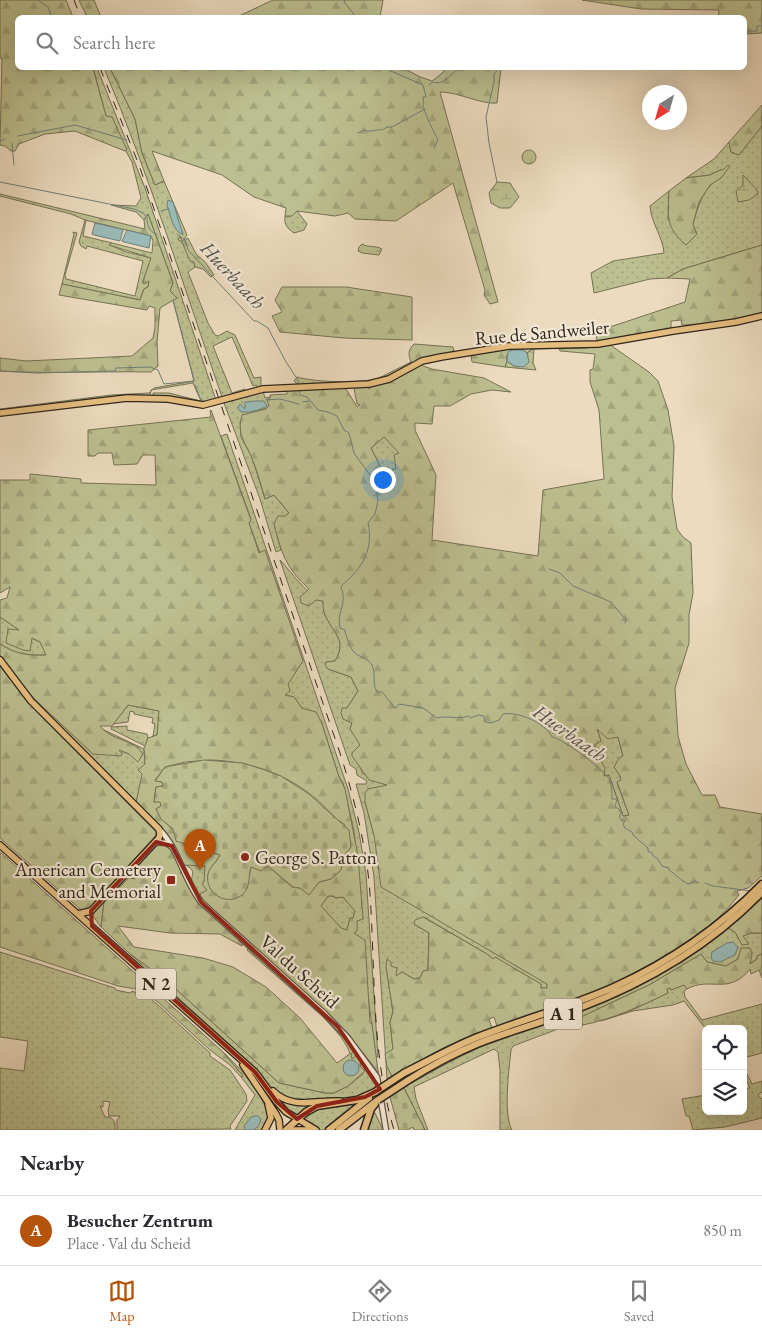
<!DOCTYPE html>
<meta charset="utf-8">
<style>
body{margin:0;font-family:"EB Garamond",serif;background:#f7f7f7;color:#2b2b33}
.controls{position:absolute;right:15px;bottom:15px;display:grid;overflow:hidden;border-radius:8px;box-shadow:0 5px 20px #0002}
.controls button{width:45px;height:45px;display:grid;place-items:center;padding:0;border:0;border-bottom:1px solid #e1e1e2;background:#fff;color:#2b2b33;font:25px sans-serif}
.compass{position:absolute;left:642px;top:85px;width:45px;height:45px;border-radius:50%;background:#fff;box-shadow:0 5px 20px #0002;rotate:217deg}
.you{position:absolute;left:382px;top:479px;width:18px;height:18px;margin:-12px;border:4px solid #fff;border-radius:50%;background:#1a73e8;box-shadow:0 0 0 8px #1a73e833}
.badge{display:grid;place-items:center;width:32px;height:32px;border-radius:50%;background:#b45309;color:#fff;font-size:16px;font-weight:700}
.pin{position:absolute;translate:-50% -41px;filter:drop-shadow(0 1px 2px #0008)}
.pin::after{content:'';position:absolute;top:26px;width:18px;height:15px;background:inherit;clip-path:polygon(0 0,100% 0,50% 100%)}
.list{margin:0;padding:0;list-style:none}
h2{display:flex;justify-content:space-between;align-items:center;height:65px;margin:0;padding:0 20px;font-size:21px}
h2 small{font-size:16px;font-weight:400;color:#7c7c81}
.list li{display:grid;grid-template-columns:32px 1fr auto;gap:15px;align-items:center;box-sizing:border-box;height:70px;padding:0 20px;border-top:1px solid #e1e1e2}
.list b{display:block;font-size:19px;white-space:nowrap}
.list p{margin:0;font-size:16px;white-space:nowrap;color:#7c7c81}
.list em{font-size:16px;font-style:normal;color:#7c7c81}
.icon{flex:none;width:28px;height:28px;fill:none;stroke:currentColor;stroke-width:2;stroke-linecap:round;stroke-linejoin:round}
.map{position:relative;flex:none;width:762px;height:1130px;overflow:hidden}
.search{position:absolute;background:#fff;box-shadow:0 5px 20px #0002;left:15px;right:15px;top:15px;height:55px;display:flex;align-items:center;gap:12px;box-sizing:border-box;padding:0 18px;border-radius:8px;color:#7c7c81;font-size:19px}
.sheet{height:135px;background:#fff}
nav{display:flex;justify-content:space-around;align-items:center;box-sizing:border-box;height:70px;border-top:1px solid #e1e1e2;background:#fff;font-size:14px;color:#7c7c81}
nav a{display:grid;justify-items:center;gap:2px}
nav .on{color:#b45309}
.map>svg:first-child{display:block}
.grass{fill:url(#grass-dots);stroke:#767256}
.forest{fill:url(#forest-firs);stroke:#767256;fill-rule:evenodd}
.wetland{fill:url(#wetland-marsh);stroke:#767256}
.cemetery{fill:url(#cemetery-stones);stroke:#767256}
.water{fill:#99bab7;stroke:#6f7f79}
.lines{fill:none;stroke-linecap:round;stroke-linejoin:round}
.stream{stroke:#6f7f79;stroke-width:1}
.minor-casing{stroke:#5e5345;stroke-width:7}
.major-casing{stroke:#2f261c;stroke-width:8}
.highway-casing{stroke:#2f261c;stroke-width:9}
.minor{stroke:#f3e8d5;stroke-width:4.5}
.major{stroke:#e6be80;stroke-width:5.5}
.highway{stroke:#e6be80;stroke-width:6}
.rail{stroke:#2f261c;stroke-width:1;stroke-dasharray:9 9;stroke-linecap:butt}
.highway-bridge-casing{stroke:#2f261c;stroke-width:9;stroke-linecap:butt}
.highway-bridge{stroke:#e6be80;stroke-width:6}
.marked{fill:none;stroke:#8f2418;stroke-width:4;stroke-linejoin:round}
.poi-dot{fill:#8f2418;stroke:#f3e8d5;stroke-width:2}
.labels{text-anchor:middle;stroke-width:4.5;stroke-linejoin:round;paint-order:stroke}
.shield{fill:#f3e8d5;stroke:#6a6054;stroke-width:1}
.shield-label{font-size:18px;font-weight:bold;fill:#2f261c}
.street-label{font-size:19px;fill:#2f261c;stroke:#f3e8d5}
.poi-label{font-size:19px;fill:#2f261c;stroke:#f3e8d5;text-anchor:start}
.water-label{font-size:20px;font-style:italic;fill:#4f524a;stroke:#f3e8d5}
</style>
<div class="map">
<svg width="762" height="1130" viewBox="0 0 762 1130">
<defs>
<pattern id="grass-dots" width="8" height="8" patternUnits="userSpaceOnUse" patternTransform="scale(1.25)"><rect width="8" height="8" fill="#bcbf8f"/><path d="M2 2h.1M6 6h.1" fill="none" stroke="#a2a47b" stroke-width="1.8" stroke-linecap="round"/></pattern>
<pattern id="forest-firs" width="22" height="20" patternUnits="userSpaceOnUse" patternTransform="scale(1.25)"><rect width="22" height="20" fill="#bcbf8f"/><path d="M5 1l3.5 6h-7zM16 11l3.5 6h-7z" fill="#a2a47b"/></pattern>
<pattern id="wetland-marsh" width="20" height="14" patternUnits="userSpaceOnUse" patternTransform="scale(1.25)"><rect width="20" height="14" fill="#bcbf8f"/><path d="M1 5h8M5 5V1M11 12h8M15 12V8" fill="none" stroke="#a2a47b"/></pattern>
<pattern id="cemetery-stones" width="16" height="16" patternUnits="userSpaceOnUse" patternTransform="scale(1.25)"><rect width="16" height="16" fill="#bcbf8f"/><path d="M2 7V4a2 2 0 0 1 4 0v3zM10 15v-3a2 2 0 0 1 4 0v3z" fill="#a2a47b"/></pattern>
</defs>
<rect width="100%" height="100%" fill="#ecdbbf"/>
<filter id="stains"><feTurbulence type="fractalNoise" baseFrequency=".004" numOctaves="4"/><feColorMatrix values="0 0 0 0 .2 0 0 0 0 .09 0 0 0 0 .02 0 0 0 .5 -.17"/></filter>
<radialGradient id="worn" r=".72"><stop offset=".6" stop-color="#630" stop-opacity="0"/><stop offset="1" stop-color="#630" stop-opacity=".3"/></radialGradient>
<path class="grass" d="M93,68H97L145,188L216,400L201,404L155,397L153,395V393H169L201,401L193,383L151,390L150,396L148,397L0,412V409L111,395L149,393L154,388L194,381L173,300L176,298L170,291L173,283L148,214L144,220L136,212L111,205L136,206L141,198L132,162L106,116Z
M104,68H110L135,119L142,153L155,185L164,181L187,235L182,242L194,262L195,267L188,272L208,323L215,335L218,336L227,331L235,335L254,378L261,377V387L258,388L256,385L253,386L232,337L213,346L232,393L245,389L244,391L222,397C184,287 149,175 104,68Z
M762,126V245L683,269L667,278L650,279L594,293L591,273L613,261L664,253C663,237 651,223 650,206L669,191L668,220L693,224C697,210 700,198 709,187C715,179 720,180 724,169L718,171L710,175L686,178L714,159L729,142L731,152L739,155Z
M297,211L307,224L304,230L294,233C287,228 284,225 285,216H292Z
M85,220H86L83,236L112,243L110,245L126,252L152,258L143,281H149L148,287L144,289L140,300L62,284L74,234L73,232L77,233L65,275L66,279L135,296L143,261L87,246L86,249L81,246L79,242Z
M535,348H587L534,349L533,363L536,370L505,367L507,361L514,366L528,356L527,353Z
M411,362L414,363L399,372L368,383L298,385L294,381L297,377C313,382 363,384 379,378C390,373 400,367 411,362Z
M263,391L265,398L270,397C271,413 263,407 254,411C249,413 244,419 240,422L241,437L252,457L265,499L274,495L289,513L274,524L281,550L276,552L260,499L224,403L227,400Z
M227,434L348,789L359,832L366,874L378,1057H376L368,996L354,932L357,921L363,919L354,831L343,783L339,777L321,721L302,708L294,697L285,695L288,684L279,589L272,576L265,551L260,553L249,523L251,519L221,436Z
M384,437L400,453L396,470L393,469L386,479L371,448Z
M280,560C290,570 309,598 323,601C324,606 323,612 326,617C335,635 347,641 335,661L326,662L328,669L351,677L358,691L347,708L352,723L350,729L361,745L352,753C355,761 361,765 362,773L389,786L369,789L365,802L374,835L506,959L547,984V988H541V984L495,958L493,959L487,954L424,917L414,924L429,933L428,970L423,971L420,978L414,979L402,972L396,977L386,967L393,1012L390,1022L393,1049L387,1067L392,1076L387,1079L374,877L364,813L356,784H366L367,781L357,775L356,769L350,765Z
M0,617L21,631L30,651L31,638L40,642L47,655C27,655 17,655 0,644Z
M0,655L25,690L93,754L118,749L129,754L139,748L104,733L102,729L144,749L145,764L136,803L30,697Z
M128,705L160,711L157,735L153,736L155,724L152,723L153,718L134,714V712L130,711L128,722L113,724Z
M127,726V730L147,734L148,738L145,746L111,729V727Z
M597,728L618,737L623,756L614,767L620,776L621,780L617,783L629,815L623,816L609,775L604,776L597,754L600,752L594,745L601,741Z
M187,864L206,865L204,882L207,890L200,898C197,894 194,889 192,883C190,876 197,871 187,866Z
M132,868L136,879L129,878L104,902L101,927L93,916L95,909Z
M328,896H334L335,898L343,897L355,911L353,918H350L347,930L341,928L321,906Z
M728,928L742,936L751,933H762V954L758,956L757,959L749,964L738,959L726,966L707,962L701,954L651,984L579,1018L583,1025L558,1029L513,1046L511,1050C509,1069 503,1114 512,1130H500V1070L498,1052L494,1049L414,1087L416,1099L428,1130H425L404,1088L408,1085C435,1070 462,1055 489,1043C531,1025 577,1015 618,996C658,978 693,953 728,928Z
M0,952L115,988L116,990L130,993L132,991L151,999L157,1004L210,1053V1056L230,1070L246,1094L247,1101L230,1126L231,1129L117,1130V1120L120,1116H109L108,1111L110,1102L103,1101V1107L100,1106L105,1117H110L115,1122V1130H0V1068L24,1071L28,1041L0,1037Z
M129,953L166,980L279,1083L325,1093H334L348,1086L363,1074L360,1066L361,1060H352C348,1042 335,1030 323,1017L325,1014C342,1028 369,1053 377,1073L378,1071L380,1084C373,1089 366,1095 357,1098C348,1100 341,1098 333,1098C319,1098 304,1104 290,1100C277,1096 268,1083 261,1073Z
M684,984L687,989L684,991L685,997L702,1020L762,1004V1053L743,1058V1029H706L684,1001L673,1005L633,1011L601,1021L632,1010L668,993L667,989L670,988L671,990Z
M222,1051C241,1069 263,1092 269,1118L263,1130H235L255,1095L241,1077L243,1076Z
M743,1066L752,1084L762,1081V1092L758,1095L762,1099V1118L725,1127L693,1130L689,1116H686L682,1099L706,1095V1111H743V1089L750,1088L743,1073Z
M276,1096L289,1104L311,1105L296,1116L283,1106Z
M353,1102L355,1105L324,1130H320L302,1119L320,1108Z
M375,1113L383,1130H367L372,1114Z"/>
<path class="forest" d="M0,0H66L73,17L18,18V68H93L106,116L112,117L127,150L125,151L75,131L45,134L19,144L15,151H11L5,146L0,145L2,58H0Z
M79,0H94L101,17H87Z
M273,0H383L380,17H237Z
M582,0H762V33L745,34L744,18L718,17L719,10L641,9Z
M110,68H404L418,76L432,81L440,75L447,68H501L497,103C483,105 458,92 440,92L498,302L490,304L484,295L485,290L453,183L396,221L355,219L348,213L335,216L297,211L292,216H285L286,208L254,197L222,175L152,151L164,181L155,185L142,153L135,119Z
M762,105V126L739,155L731,152L729,142Z
M728,165L730,166L721,178L710,185L699,202L693,224L697,234L686,245C665,227 668,216 669,191L686,178L710,175L718,171L724,169Z
M0,194L145,229L144,220L148,214L173,283L170,291L177,298L160,308L157,342L158,366L151,372C100,371 50,374 0,371V358L26,361L132,356L153,338L155,328V308L149,306L147,310L59,295L62,284L140,300L144,289L148,287L149,281L144,284L143,281L151,258L109,245L112,243L152,253L153,241L151,236L85,220L71,214L0,196Z
M180,236L182,241L188,238L196,254L205,262L214,275L211,277L203,269L195,267L194,262L190,261L182,242L178,240Z
M762,245V313L717,323L682,325L681,320L671,321V328L598,343L595,333L605,326H613L685,302L690,279L667,278L683,269Z
M282,287H346L412,297V340L344,338L280,332L272,316L282,312L275,300Z
M414,344L453,347L454,352L427,357L414,363L411,362C408,354 408,350 414,344Z
M609,344L649,372L658,381L668,410L674,446L672,497L677,529L683,537L691,543L693,593L689,615V643L675,688L678,736L686,764L702,795H715L720,807L762,814V876L748,888L737,891L739,895C686,965 577,998 497,1026L494,1017L489,1019L492,1028L445,1047L392,1076L387,1067L385,1054L393,1049L390,1022L393,1012L386,967L387,959L391,962V966L397,968L396,976L402,972L414,979L420,978L423,971L428,970L429,933L414,924L415,920L423,917L487,954L493,959L495,957L541,984V988H547V984L381,887L374,835L365,802V793L368,789L387,785L369,780L352,756V753L360,745L350,729L352,723L343,719L341,713L342,708H347L358,691L351,677L328,669L325,665L326,662L335,661C347,641 335,635 326,617C323,612 323,606 323,601L316,600L309,606L301,603L300,597L309,589C285,567 282,554 274,524L278,516H285L289,513L274,495L265,499C261,485 257,470 251,456C244,440 237,434 242,415L266,409L269,406L267,399L270,400V395L287,394V391L290,389L341,387L346,389L357,407L360,405L357,404L354,388L368,387L369,389L370,387L380,384L420,365L432,369L484,378L511,392L492,390L471,394L450,406H434L432,424L415,423V430L436,475L432,540L538,556L543,490L604,479L599,410L590,382V370L593,369L595,354L560,351L559,349L587,348ZM384,437L399,453L394,455L396,469H393L386,478L371,448ZM597,729L608,739L618,737L623,756L619,758L614,767L620,776L621,780L617,782L629,815L623,816L609,775L604,776L605,768L597,754L600,752L594,746L601,741Z
M529,347L532,349L527,353L523,350H512L506,356L507,361L505,367L472,362L471,355L509,348Z
M211,410L251,520L249,523L259,553L265,550L303,661L288,684L290,691L285,695L294,697L302,708L316,712L321,721L339,777L345,789L358,856L363,919L357,921V931L354,933L365,940L370,1023L372,1024L378,1071L377,1074L374,1067L350,1037L326,1014L323,1017L247,950L250,946L244,941L242,946L220,934L170,933L118,926L134,947L203,958L233,967L266,987L300,1018L337,1063L351,1053L352,1059L357,1055H359L364,1064L360,1063V1066L365,1071L348,1086L334,1093H325L279,1083L166,980L129,953L101,927L104,902L129,878L135,879L132,868L156,845C170,839 176,861 181,870L180,873L185,874L201,900L200,894L207,890L202,884L204,882L205,866L182,865L173,845L136,803L142,774L138,770L145,764L144,748L148,738L157,735L159,711L128,705L112,726H100C111,741 135,739 143,754L138,762L129,754L119,750L122,754L121,756L93,754L25,690L0,655V644C15,654 29,656 46,655L40,642L32,638L30,651L23,650L6,643L8,629L19,630L0,617V600L7,598L10,587L0,593V480H30V474L81,479V483L156,485L155,455H143L137,464L114,465L112,453H98L95,456H88V430L211,417L210,411ZM210,760C248,761 285,773 315,798C325,806 332,817 344,824L351,847L343,857L341,870L331,879L319,882L309,894L300,888L292,887L268,866L251,867L247,888L238,897L208,881V874L220,855C197,846 167,832 156,809L161,806L160,801L154,802L156,787L163,786L162,782L155,780L165,767L185,762ZM328,896H334L335,898L343,897L355,911L353,918H350L347,930L341,928L321,906Z
M0,664L29,704L156,832V835L92,906L85,910L80,909L0,838Z
M0,852L222,1051L243,1076L241,1077L230,1065L210,1050L159,1003L148,994L136,989L118,986L0,947Z
M762,898V933H751L743,936L749,944L742,945L735,932L728,928Z
M741,948H750L752,954L750,964L757,959V956L762,954V978L759,970L751,974L750,969C729,996 710,976 687,989L684,985L671,990L670,988L667,989L668,993C641,1006 613,1019 583,1025L579,1018L651,984L701,954L707,962L726,966L738,959Z"/>
<path class="wetland" d="M522 157a7 7 0 1 1 14 0a7 7 0 1 1-14 0Z
M743,175L757,190L758,194L749,200L738,202L736,191L743,185Z
M497,182L510,183L519,197L510,208H500L491,203L489,193Z
M362,244C369,248 375,245 382,249L379,255L362,253L358,251L359,247Z"/>
<path class="cemetery" d="M204,760L243,763L262,769L281,776L309,794L349,830L351,847L343,857L341,870L331,879L319,882L309,895L300,888L293,887L268,866L261,871L251,867C248,875 251,885 244,893C230,908 204,895 208,874C210,866 217,862 220,855L176,841L173,829L161,819L156,809L161,806L160,802H154L156,787L163,786L162,782L155,781L165,767Z
M404,1088L425,1130H414L413,1127L407,1130H399L390,1097Z"/>
<path class="water" d="M168,200L173,202L183,235C173,231 170,215 167,204Z
M95,223L121,229L123,230L120,241L94,235L92,234Z
M127,230L151,236L149,248L124,242L122,241Z
M512,350H523L527,353L529,362L524,367L514,366L507,361L508,352Z
M256,401H264L267,406C261,410 246,414 240,411L238,408L240,404L245,409V402Z
M733,942L738,947L735,955L720,962L713,961L711,958L712,952L727,943Z
M343 1068a8 8 0 1 1 16 0a8 8 0 1 1-16 0Z
M254,1116H258L261,1119L259,1125L254,1130H245L244,1126L251,1117Z"/>
<g class="lines">
<path class="stream" d="M38,0L48,7L52,18
M345,0L344,2L357,18
M744,31H757V26H762
M259,68L279,69L280,68
M384,68L423,85L426,97H423C424,100 423,102 423,105C423,109 435,136 438,139L434,148
M429,85L432,82C443,86 451,74 459,68
M358,133L364,130C371,133 375,129 382,130L387,127H392L425,109
M18,136L75,125L127,140
M0,141L5,139
M12,143L14,165
M0,182L134,209L143,213L147,217C147,226 149,231 157,235
M497,182L489,143L486,117L494,82V74L499,68
M161,211L168,209
M177,234L185,240L188,250L254,321H257L268,328L286,362L298,380V384
M173,300L194,380
M0,371L37,373L115,371L116,368L150,367L158,370L164,384L194,381
M195,385L200,398L205,402
M299,390L300,395L307,397L318,410L328,412L337,416L344,430L349,433L354,453L375,482L378,501L375,514L368,523C374,549 362,569 342,585L341,587C348,604 336,612 340,628L345,630C346,637 349,645 353,651C358,657 368,658 372,665C376,674 372,684 377,692H382L394,707L396,708L399,704L423,708L437,718C447,715 458,720 468,716L471,718L478,715L484,716L485,722L491,723L499,720L503,714C517,711 546,723 552,737C565,740 598,766 607,776C612,782 612,792 612,799H617L615,807L619,809L621,814L619,816L621,820L625,821L623,824L625,828L632,832L633,835L648,848V851L652,853L654,857L657,858L662,866L669,868V870C677,875 679,880 689,884L695,881L699,883
M266,400L280,399L299,404
M303,402L309,401
M549,569L560,573L573,586L611,602L626,620L625,623
M705,883L713,886L751,891"/>
<defs>
<path id="minor" d="M160,830C179,850 184,880 201,902L325,1014L348,1038L377,1077L386,1130
M156,842L166,843L171,846"/>
<path id="major" d="M0,413L127,398L168,399L203,405L263,389L369,384L389,379L422,361L441,357L509,346L598,344L673,331L736,322L762,316
M0,660L31,701
M33,703L159,829L160,834L159,838L91,911L78,914
M0,845L255,1072L277,1102L286,1112L316,1130
M243,1065L276,1114L279,1120L280,1130
M273,1091C292,1110 316,1100 340,1101
M265,1130L271,1118L268,1104
M291,1130H307"/>
<path id="highway" d="M404,1073C428,1061 451,1048 475,1038C521,1020 569,1007 614,987C669,962 720,927 762,884
M407,1081C429,1067 453,1054 477,1044C510,1031 544,1022 577,1009C646,983 711,945 762,892
M286,1130L306,1112L317,1106L357,1100L375,1092
M329,1130L369,1098
M339,1130L378,1100
M364,1130L371,1109L375,1104"/>
</defs>
<use href="#minor" class="minor-casing"/>
<use href="#major" class="major-casing"/>
<use href="#highway" class="highway-casing"/>
<use href="#minor" class="minor"/>
<use href="#major" class="major"/>
<use href="#highway" class="highway"/>
<path class="rail" d="M74,0L81,18
M100,68L139,165L341,756C354,798 364,838 369,881C376,964 370,1050 394,1130"/>
<defs>
<path id="highway-bridge" d="M375,1092L404,1073
M378,1100L407,1081"/>
</defs>
<use href="#highway-bridge" class="highway-bridge-casing"/>
<use href="#highway-bridge" class="highway-bridge"/>
</g>
<path class="marked" d="M156,842L172,846L201,902L338,1027L380,1089L365,1097L317,1106L297,1119L277,1102L255,1072L92,926L91,911Z"/>
<g class="poi-dot">
<circle cx="245" cy="857" r="5"/>
<rect x="166" y="875" width="10" height="10" rx="2.5"/>
</g>
<g class="labels">
<g class="shield">
<rect x="136" y="968.5" width="40" height="31" rx="4"/>
<rect x="544" y="998.5" width="38" height="31" rx="4"/>
</g>
<g class="shield-label">
<text x="156" y="990">N 2</text>
<text x="563" y="1020">A 1</text>
</g>
<g class="street-label">
<text transform="translate(542 332) rotate(-5)" y="7">Rue de Sandweiler</text>
<text transform="translate(300 971) rotate(42)" y="7">Val du Scheid</text>
</g>
<g class="poi-label">
<text x="255" y="864">George S. Patton</text>
<text x="161" y="876" text-anchor="end">American Cemetery<tspan x="161" dy="22">and Memorial</tspan></text>
</g>
<g class="water-label">
<text transform="translate(233 275) rotate(47)" y="7">Huerbaach</text>
<text transform="translate(570 733) rotate(35)" y="7">Huerbaach</text>
</g>
</g>
<rect width="100%" height="100%" filter="url(#stains)"/>
<rect width="100%" height="100%" fill="url(#worn)"/>
</svg>
<div class="controls">
<button><svg class="icon" aria-label="locate" viewBox="0 0 24 24"><circle cx="12" cy="12" r="6"/><path d="M12 2v4M12 18v4M2 12h4M18 12h4"/></svg></button>
<button><svg class="icon" aria-label="layers" viewBox="0 0 24 24"><path d="M12 4l9 5-9 5-9-5zM3 14l9 5 9-5"/></svg></button>
</div>
<svg class="compass" viewBox="-18 -18 36 36"><path d="M0-13l5 13h-10z" fill="#e53935"/><path d="M0 13l5-13h-10z" fill="#7c7c81"/></svg>
<div class="you"></div>
<div class="pin badge" style="left:200px;top:870px">A</div>
<div class="search"><svg class="icon" aria-label="search" viewBox="0 0 24 24"><circle cx="10" cy="10" r="6"/><path d="M15 15l6 6"/></svg>Search here</div>
</div>
<section class="sheet">
<h2>Nearby<small></small></h2>
<ul class="list">
<li><span class="badge">A</span><div><b>Besucher Zentrum</b><p>Place · Val du Scheid</p></div><em>850 m</em></li>
</ul>
</section>
<nav>
<a class="on"><svg class="icon" aria-label="map" viewBox="0 0 24 24"><path d="M3 6l6-2 6 2 6-2v14l-6 2-6-2-6 2zM9 4v14M15 6v14"/></svg>Map</a>
<a><svg class="icon" aria-label="directions" viewBox="0 0 24 24"><path d="M12 3l9 9-9 9-9-9zM9 14v-3h6M13 9l2 2-2 2"/></svg>Directions</a>
<a><svg class="icon" aria-label="saved" viewBox="0 0 24 24"><path d="M7 4h10v16l-5-4-5 4z"/></svg>Saved</a>
</nav>
